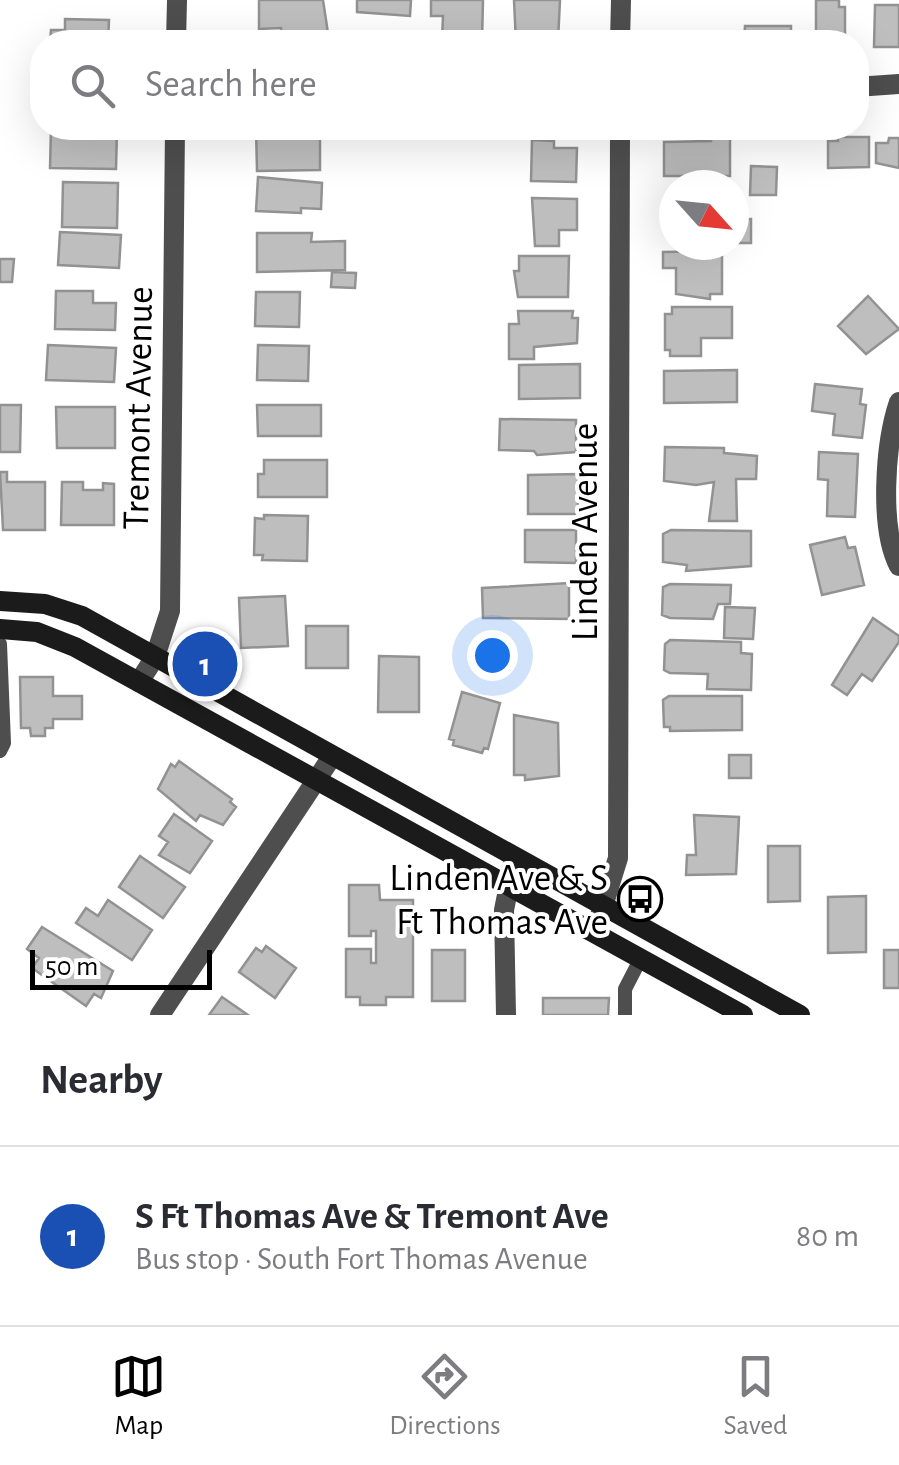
<!DOCTYPE html>
<meta charset="utf-8">
<style>
body{margin:0;font-family:"Alegreya Sans",sans-serif;background:#f2f2f3;color:#2b2b33}
.compass{position:absolute;left:659px;top:170px;width:90px;height:90px;border-radius:50%;background:#fff;box-shadow:0 10px 40px #0002;rotate:117deg}
.scale{position:absolute;left:30px;bottom:25px;width:182px;box-sizing:border-box;padding-left:10px;border:5px solid #000;border-top:0;font-size:28px;line-height:35px;white-space:nowrap;color:#000;-webkit-text-stroke:8px #fff;paint-order:stroke}
.you{position:absolute;left:492px;top:655px;width:35px;height:35px;margin:-25px;border:8px solid #fff;border-radius:50%;background:#1a73e8;box-shadow:0 0 0 15px #1a73e833}
.badge{display:grid;place-items:center;width:65px;height:65px;border-radius:50%;background:#000;color:#fff;font-size:32px;font-weight:700}
.pin{position:absolute;translate:-50% -50%;border:5px solid #fff;box-shadow:0 2px 10px #0006}
.list{margin:0;padding:0;list-style:none}
h2{display:flex;justify-content:space-between;align-items:center;height:130px;margin:0;padding:0 40px;font-size:42px}
h2 small{font-size:32px;font-weight:400;color:#7c7c81}
.list li{display:grid;grid-template-columns:65px 1fr auto;gap:30px;align-items:center;box-sizing:border-box;height:180px;padding:0 40px;border-top:2px solid #e1e1e2}
.list b{display:block;font-size:38px;white-space:nowrap}
.list p{margin:0;font-size:32px;white-space:nowrap;color:#7c7c81}
.list em{font-size:32px;font-style:normal;color:#7c7c81}
.icon{flex:none;width:55px;height:55px;fill:none;stroke:currentColor;stroke-width:2;stroke-linecap:round;stroke-linejoin:round}
.map{position:relative;flex:none;width:899px;height:1015px;overflow:hidden}
.search{position:absolute;background:#fff;box-shadow:0 10px 40px #0002;left:30px;right:30px;top:30px;height:110px;display:flex;align-items:center;gap:25px;box-sizing:border-box;padding:0 35px;border-radius:40px;color:#7c7c81;font-size:38px}
.sheet{height:310px;background:#fff}
nav{display:flex;justify-content:space-around;align-items:center;box-sizing:border-box;height:140px;border-top:2px solid #e1e1e2;background:#fff;font-size:28px;color:#7c7c81}
nav a{display:grid;justify-items:center;gap:5px}
nav .on{color:#000}
.map>svg:first-child{display:block}
.building{fill:#bebebe;stroke:#929292;stroke-width:2.5}
.lines{fill:none;stroke-linecap:round;stroke-linejoin:round}
.service{stroke:#4e4e4e;stroke-width:14}
.minor{stroke:#4e4e4e;stroke-width:20}
.secondary{stroke:#1b1b1b;stroke-width:20}
.labels{text-anchor:middle;stroke-width:8;stroke-linejoin:round;paint-order:stroke}
.street-label{font-size:38px;fill:#000;stroke:#fff}
.poi-label{font-size:38px;fill:#000;stroke:#fff;text-anchor:end}
</style>
<div class="map">
<svg width="899" height="1015" viewBox="0 0 899 1015">
<rect width="100%" height="100%" fill="#fff"/>
<path class="building" d="M259,0H323L328,33L282,34L281,28L259,29Z
M357,0H411L410,16L357,12Z
M431,0H483L482,41L442,40L443,16H431Z
M514,0H560L558,41L516,42Z
M816,0H839V7H845V42H816Z
M875,5H899V47H874Z
M65,19L109,20L108,42H50L51,30H65Z
M745,26H791V42H744Z
M51,128L117,130L116,169L50,168Z
M256,128L320,132V170L257,171Z
M711,136H730V176H664V142L711,141Z
M838,137H869V167L828,168V141H838Z
M889,138H899V168L876,163V143H888Z
M532,140L554,141V148H577L576,182L531,181Z
M751,166L777,167L776,195H750Z
M258,177L322,183L321,209L301,208V213L256,211Z
M63,182L118,183L117,228L62,227Z
M532,198L577,199V230H559V246H535Z
M734,206L736,219H751V243H734Z
M60,232L121,235L119,268L58,265Z
M257,233H312L311,242L345,241V270L257,272Z
M722,251V294H710V299L676,294V268H663V252Z
M519,256H569L568,297H518L514,271H519Z
M0,259H14L12,282H0Z
M332,272L356,273L355,288L331,287Z
M56,291H93V303H116L115,330L55,329Z
M256,292H300L299,327L255,326Z
M868,296L899,329L866,354L838,326Z
M672,307H732V338H701V356H670V350H665V314H672Z
M518,311H573L572,318H578L577,343L534,347V359H509V324H519Z
M48,345L116,348L114,382L46,380Z
M258,345L309,346L308,381L257,380Z
M580,364V398L519,399V365Z
M737,370V402L664,403V371Z
M815,384L862,389L860,404L866,405L862,438L833,435L835,414L812,411Z
M0,405H21L20,452H0Z
M257,405H321V436H258Z
M56,407H115V448H57Z
M500,419L576,420V452L537,455L534,451L499,450Z
M665,447L724,448V453L757,456L756,479H736L737,521H709L714,482L696,485L664,481Z
M819,452L858,454L855,517L827,516L828,480L818,479Z
M264,460H327V497H258V474H264Z
M0,472H7V482H45V530H3Z
M578,474V514H528V475Z
M62,482H83V490H103V483L114,484V525H61Z
M264,515L308,516L307,561L262,560L263,555H254L255,518L264,519Z
M525,530H576V563L525,562Z
M671,530L751,531V566L686,571L687,565L663,562V534Z
M845,537L848,548L855,547L864,585L822,595L810,545Z
M569,583V619L483,618L482,588Z
M670,584L731,585L730,604H718L713,619L670,618L662,615L663,587Z
M285,596L288,646L241,648L239,598Z
M725,607L755,608L753,639L724,638Z
M873,618L899,636V642L872,681L862,674L847,695L832,685Z
M306,626H348V668H306Z
M670,640L741,642V653L752,654L751,690L707,689L708,674L670,673L664,670L665,644Z
M379,656L419,657V712H378Z
M20,677H53V696H82V719H53V728H45V736H31L30,728H21Z
M462,692L500,703L488,749L484,748L482,753L453,745L454,740L449,739Z
M669,696H742V730L670,731V727H664L663,700Z
M514,715L558,723L559,776L525,780V775H514Z
M729,755H751V778H729Z
M179,761L232,799L230,802L236,807L223,825L200,815L196,821L158,789L171,764L175,767Z
M174,814L212,841L190,873L159,855L168,842L159,836Z
M694,815L739,817L736,874L686,875L687,855H696Z
M768,846H800V901L768,902Z
M140,856L185,887L163,918L119,887Z
M349,885H379L380,900H413V997H386V1005H360V997H346V949H371V963H376V931H371V936H349Z
M866,896V952L828,953V897Z
M108,900L152,930L132,960L76,923L86,908L98,916Z
M42,927L113,971L101,998L94,994L86,1006L32,968L39,958L27,949Z
M266,946L296,968L275,998L239,972L256,948L262,952Z
M432,950H465V1001H432Z
M884,950H899V988H884Z
M222,997L248,1015H209Z
M543,998H609L608,1015H543Z"/>
<g class="lines">
<path class="service" d="M0,644L4,743L0,751
M625,1015V989L641,958"/>
<path class="minor" d="M176,42L177,0
M620,42L621,0
M856,87L899,84
M899,402C885,443 879,528 899,566
M139,682L155,657L170,611L175,128
M595,932L618,858L620,128
M160,1015L331,758
M506,1015L504,910L514,860"/>
<path class="secondary" d="M0,601L45,604L82,616L800,1015
M0,629L37,632L75,647L743,1015"/>
</g>
<defs>
<symbol id="bus-ring" viewBox="-11 -11 22 22"><circle r="9.5" fill="#fff" stroke="#000" stroke-width="1.5"/><path d="M-5-6H5V4H4V6H2V4H-2V6H-4V4H-5ZM-3.5-4V0h7V-4ZM-3.5 1.2v1.5H-2V1.2ZM2 1.2v1.5H3.5V1.2Z" fill="#000"/></symbol>
</defs>
<g fill-rule="evenodd">
<use href="#bus-ring" x="615" y="874" width="50" height="50"/>
</g>
<g class="labels">
<g class="street-label">
<text transform="translate(137 408) rotate(-89)" y="13">Tremont Avenue</text>
<text transform="translate(584 532) rotate(-90)" y="13">Linden Avenue</text>
</g>
<g class="poi-label">
<text x="608" y="890">Linden Ave &amp; S<tspan x="608" dy="44">Ft Thomas Ave</tspan></text>
</g>
</g>
</svg>
<svg class="compass" viewBox="-18 -18 36 36"><path d="M0-13l5 13h-10z" fill="#e53935"/><path d="M0 13l5-13h-10z" fill="#7c7c81"/></svg>
<div class="scale">50 m</div>
<div class="you"></div>
<div class="pin badge" style="left:205px;top:664px;background:#1a4fb4">1</div>
<div class="search"><svg class="icon" aria-label="search" viewBox="0 0 24 24"><circle cx="10" cy="10" r="6"/><path d="M15 15l6 6"/></svg>Search here</div>
</div>
<section class="sheet">
<h2>Nearby<small></small></h2>
<ul class="list">
<li><span class="badge" style="background:#1a4fb4">1</span><div><b>S Ft Thomas Ave &amp; Tremont Ave</b><p>Bus stop · South Fort Thomas Avenue</p></div><em>80 m</em></li>
</ul>
</section>
<nav>
<a class="on"><svg class="icon" aria-label="map" viewBox="0 0 24 24"><path d="M3 6l6-2 6 2 6-2v14l-6 2-6-2-6 2zM9 4v14M15 6v14"/></svg>Map</a>
<a><svg class="icon" aria-label="directions" viewBox="0 0 24 24"><path d="M12 3l9 9-9 9-9-9zM9 14v-3h6M13 9l2 2-2 2"/></svg>Directions</a>
<a><svg class="icon" aria-label="saved" viewBox="0 0 24 24"><path d="M7 4h10v16l-5-4-5 4z"/></svg>Saved</a>
</nav>
